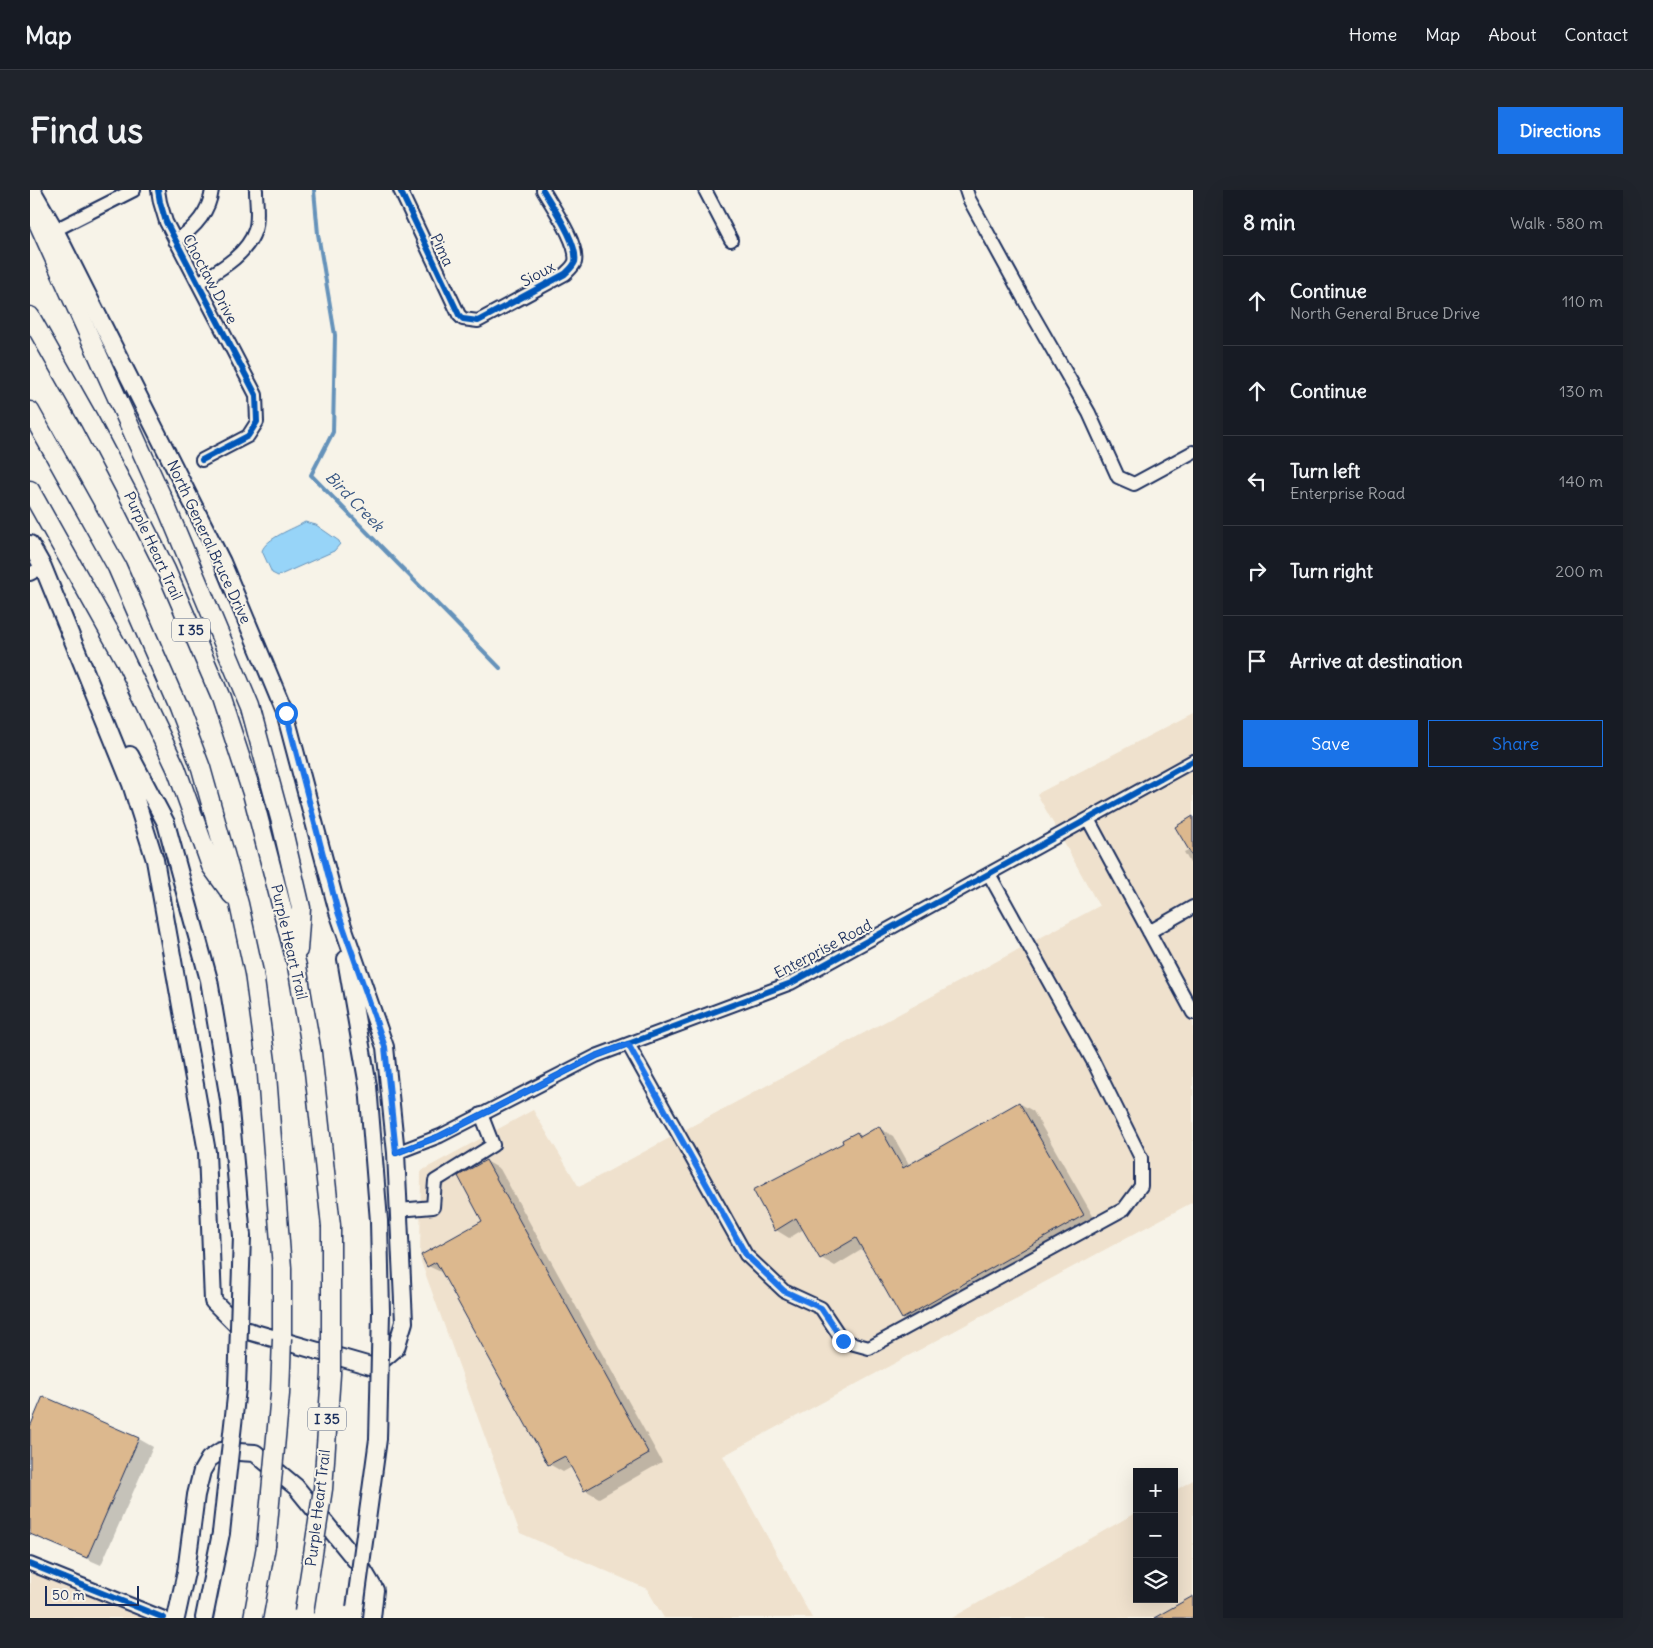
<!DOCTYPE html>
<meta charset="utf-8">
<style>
body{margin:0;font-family:Delius,sans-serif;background:#20242c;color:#f1f3f6}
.controls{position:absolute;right:15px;bottom:15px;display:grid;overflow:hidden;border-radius:0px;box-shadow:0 5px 20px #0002}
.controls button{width:45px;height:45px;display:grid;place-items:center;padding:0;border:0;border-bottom:1px solid #363941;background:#171b24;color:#f1f3f6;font:25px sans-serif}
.scale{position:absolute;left:15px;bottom:12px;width:94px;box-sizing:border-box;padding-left:5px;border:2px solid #1b2f5e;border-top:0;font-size:14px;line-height:18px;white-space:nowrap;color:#1b2f5e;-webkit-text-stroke:4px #f7f3e8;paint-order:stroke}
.stop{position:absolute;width:15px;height:15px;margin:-11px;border:4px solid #1a73e8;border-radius:50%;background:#fff}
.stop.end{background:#1a73e8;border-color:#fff;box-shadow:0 1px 5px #0008}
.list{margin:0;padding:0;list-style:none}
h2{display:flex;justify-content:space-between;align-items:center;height:65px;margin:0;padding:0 20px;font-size:21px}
h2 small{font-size:16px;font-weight:400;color:#9ea1a6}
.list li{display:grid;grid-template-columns:32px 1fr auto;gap:15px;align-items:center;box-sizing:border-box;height:90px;padding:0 20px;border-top:1px solid #363941}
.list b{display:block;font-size:19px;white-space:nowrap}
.list p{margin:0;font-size:16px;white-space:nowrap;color:#9ea1a6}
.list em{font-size:16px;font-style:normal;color:#9ea1a6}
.actions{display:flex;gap:10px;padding:15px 20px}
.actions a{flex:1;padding:11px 0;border:1px solid #1a73e8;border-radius:0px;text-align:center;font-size:18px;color:#1a73e8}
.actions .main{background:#1a73e8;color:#fff}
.icon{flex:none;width:28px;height:28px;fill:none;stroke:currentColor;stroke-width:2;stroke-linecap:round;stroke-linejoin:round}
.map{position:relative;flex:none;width:1163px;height:1428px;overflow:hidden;border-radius:0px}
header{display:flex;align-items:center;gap:30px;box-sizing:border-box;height:70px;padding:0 25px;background:#171b24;border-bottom:1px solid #363941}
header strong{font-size:24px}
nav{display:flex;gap:28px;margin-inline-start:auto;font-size:18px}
.intro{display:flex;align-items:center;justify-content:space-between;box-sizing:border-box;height:120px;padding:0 30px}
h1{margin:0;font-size:35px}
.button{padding:12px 22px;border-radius:0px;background:#1a73e8;color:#fff;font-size:18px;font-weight:700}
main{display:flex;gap:30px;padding:0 30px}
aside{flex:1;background:#171b24;border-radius:0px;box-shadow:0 5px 20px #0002}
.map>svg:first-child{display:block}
.built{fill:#efe1cd}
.water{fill:#97d4f8;stroke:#6592ba}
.shadow{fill:#0003}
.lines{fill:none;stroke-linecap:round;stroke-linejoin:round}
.stream{stroke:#6592ba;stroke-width:4}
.building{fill:#dcb88e;stroke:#1b2f5e}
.minor-casing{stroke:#1b2f5e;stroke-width:16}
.major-casing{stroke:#1b2f5e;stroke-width:20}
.highway-casing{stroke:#1b2f5e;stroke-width:21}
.minor{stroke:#f7f3e8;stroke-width:12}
.major{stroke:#f7f3e8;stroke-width:16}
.highway{stroke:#f7f3e8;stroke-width:18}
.major-bridge-casing{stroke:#1b2f5e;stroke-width:20;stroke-linecap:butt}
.highway-bridge-casing{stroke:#1b2f5e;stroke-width:21;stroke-linecap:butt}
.major-bridge{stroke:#f7f3e8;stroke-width:16}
.highway-bridge{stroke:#f7f3e8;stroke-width:18}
.cycleway-casing{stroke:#f7f3e8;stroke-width:9}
.cycleway{stroke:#0057b8;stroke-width:6}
.route{stroke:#1a73e8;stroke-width:6}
.labels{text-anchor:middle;stroke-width:4;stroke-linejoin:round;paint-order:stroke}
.shield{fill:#f7f3e8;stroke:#5d6a87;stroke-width:1}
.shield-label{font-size:14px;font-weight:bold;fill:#1b2f5e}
.street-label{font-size:15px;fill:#1b2f5e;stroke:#f7f3e8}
.water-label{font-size:16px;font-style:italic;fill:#3a5884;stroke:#f7f3e8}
</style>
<header>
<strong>Map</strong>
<nav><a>Home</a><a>Map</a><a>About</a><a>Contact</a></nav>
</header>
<div class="intro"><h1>Find us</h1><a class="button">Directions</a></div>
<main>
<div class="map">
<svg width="1163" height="1428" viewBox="0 0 1163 1428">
<rect width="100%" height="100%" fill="#f7f3e8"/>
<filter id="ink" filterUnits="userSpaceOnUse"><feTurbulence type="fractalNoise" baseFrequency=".02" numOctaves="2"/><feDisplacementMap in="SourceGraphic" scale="10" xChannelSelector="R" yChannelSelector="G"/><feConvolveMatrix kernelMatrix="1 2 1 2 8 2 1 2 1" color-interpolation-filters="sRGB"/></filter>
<g filter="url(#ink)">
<path class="built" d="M1163,523V1012L693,1266L782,1428H634L617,1399L490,1343L390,1069L391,981L503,920L549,997L1069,716L1007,604Z
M1163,1290V1428H922L1107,1322V1409H1144V1301Z
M0,1383L136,1426V1428H0Z"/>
<path class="water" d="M275,332L286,335L309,351L310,354L304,361L248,386L242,383L232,361C236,348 263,339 275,332Z"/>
<path class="shadow" d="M1163,628V675L1160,673L1154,662L1160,659L1147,637Z
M989,913L1003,921L1067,1033L886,1136L872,1128L833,1059L805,1076L791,1068L774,1039L759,1048L746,1040L815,953L827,943L833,947L849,938L863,946L880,976Z
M456,971L470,979L632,1272L569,1308L555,1300L542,1277L533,1282L519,1274L413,1083L398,1076L454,1031Z
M14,1208L109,1249L123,1257L71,1375L0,1344V1240Z"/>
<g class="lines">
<path class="stream" d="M284,0L288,44L305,145L303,242L281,285L470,478"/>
</g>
<path class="building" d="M1163,626V667L1145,637Z
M989,912L1054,1025L872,1129L826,1048L790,1069L766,1028L745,1041L723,1000L813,953L812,950L827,942L830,947L849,936L873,978Z
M456,970L619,1264L554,1301L535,1266L518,1275L406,1072L397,1077L391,1065L452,1031L428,986Z
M13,1206L109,1248L57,1368L0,1344V1237Z
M1163,1406V1428H1124Z"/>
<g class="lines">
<defs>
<path id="minor" d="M128,0L130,12L136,32L226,205L227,232L218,246L172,270
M370,0L429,125L433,129L448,131L535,84C539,80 543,77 545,72C549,54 522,16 513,0
M675,0L701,50
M936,0L939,9L1001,122L1059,223L1088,287L1104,294L1163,262
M25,40L104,0
M145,51C164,39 179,23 182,0
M168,93C189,80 217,65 225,40C229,28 226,12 226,0
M0,384L13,377
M1058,629L1163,823
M1119,742L1163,717
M598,854L716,1065L754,1101L791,1118L813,1151L839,1158L1094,1019L1111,996V968L1063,871L959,684
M366,963L410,946L566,866L761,793L1163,571
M369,1020L403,1017L405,991L463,955L451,924
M0,1374L134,1428"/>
<path id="major" d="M0,354L13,377L101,594L125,670L177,962L183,1111L211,1139L344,1177L366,1158L374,1132L366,963L355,857L308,722L255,523L192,372L25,40L2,0
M100,565L136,633L179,790L199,910L212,1046
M316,769L338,896L349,1031L351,1122
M146,1428L156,1382L166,1305L172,1281L179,1269L191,1261L225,1263L266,1297L332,1378L345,1400L342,1428
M174,1428L191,1343"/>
<path id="highway" d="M0,15L136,316L220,517L251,632L271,718L268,760
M0,126L60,232L100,308L136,380L191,508L222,603L267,776L282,863L301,1036
M0,221L87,377L148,517L171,578L209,714L224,783L236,872L252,1078V1148
M0,300L94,468L146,578L181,676L202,705
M223,1428L236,1356"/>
</defs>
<use href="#minor" class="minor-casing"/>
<use href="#major" class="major-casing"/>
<use href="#highway" class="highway-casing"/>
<use href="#minor" class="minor"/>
<use href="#major" class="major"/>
<use href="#highway" class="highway"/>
<defs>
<path id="major-bridge" d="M191,1343L207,1198L212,1046
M325,1418L348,1249L351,1122"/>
<path id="highway-bridge" d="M236,1356L250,1204L252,1148
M274,1422L293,1299L301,1184V1036"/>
</defs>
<use href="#major-bridge" class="major-bridge-casing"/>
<use href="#highway-bridge" class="highway-bridge-casing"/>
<use href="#major-bridge" class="major-bridge"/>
<use href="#highway-bridge" class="highway-bridge"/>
<defs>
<path id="cycleway" d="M128,0L130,12L136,32L226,205L227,232L218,246L172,270
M370,0L429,125L433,129L448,131L535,84C539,80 543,77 545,72C549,54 522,16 513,0
M366,963L410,946L566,866L761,793L1163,571
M0,1374L134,1428"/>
</defs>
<use href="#cycleway" class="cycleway-casing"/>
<use href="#cycleway" class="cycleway"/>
</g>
</g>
<g class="lines" filter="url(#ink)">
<path class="route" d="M256,523L308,722L355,857L366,963L410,946L566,866L598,854L716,1065L754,1101L791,1118L813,1151"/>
</g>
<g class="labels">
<g class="shield">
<rect x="142" y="428.5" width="38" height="23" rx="4"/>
<rect x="278" y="1217.5" width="38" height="23" rx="4"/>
</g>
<g class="shield-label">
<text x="161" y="445">I 35</text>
<text x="297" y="1234">I 35</text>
</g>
<g class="street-label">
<text transform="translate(412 60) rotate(65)" y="5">Pima</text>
<text transform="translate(508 84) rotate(-29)" y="5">Sioux</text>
<text transform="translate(180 89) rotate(62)" y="5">Choctaw Drive</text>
<text transform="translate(179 352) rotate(65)" y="5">North General Bruce Drive</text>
<text transform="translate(123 356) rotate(65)" y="5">Purple Heart Trail</text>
<text transform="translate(259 752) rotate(77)" y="5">Purple Heart Trail</text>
<text transform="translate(793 759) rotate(-28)" y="5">Enterprise Road</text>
<text transform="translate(288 1318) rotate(-83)" y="5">Purple Heart Trail</text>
</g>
<g class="water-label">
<text transform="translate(325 311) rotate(46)" y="6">Bird Creek</text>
</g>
</g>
</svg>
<div class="controls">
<button>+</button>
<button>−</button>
<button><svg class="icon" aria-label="layers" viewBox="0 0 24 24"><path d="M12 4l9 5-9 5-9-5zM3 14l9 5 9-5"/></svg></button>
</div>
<div class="scale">50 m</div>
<div class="stop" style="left:256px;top:523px"></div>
<div class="stop end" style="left:813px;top:1151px"></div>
</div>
<aside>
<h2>8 min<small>Walk · 580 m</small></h2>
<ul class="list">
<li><svg class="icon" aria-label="ahead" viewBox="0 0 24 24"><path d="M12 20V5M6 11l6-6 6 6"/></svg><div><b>Continue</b><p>North General Bruce Drive</p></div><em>110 m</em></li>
<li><svg class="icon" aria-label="ahead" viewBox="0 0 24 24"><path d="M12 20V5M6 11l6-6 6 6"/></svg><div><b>Continue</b></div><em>130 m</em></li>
<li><svg class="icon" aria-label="left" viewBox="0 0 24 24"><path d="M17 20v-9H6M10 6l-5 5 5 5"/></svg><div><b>Turn left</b><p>Enterprise Road</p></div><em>140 m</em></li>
<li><svg class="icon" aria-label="right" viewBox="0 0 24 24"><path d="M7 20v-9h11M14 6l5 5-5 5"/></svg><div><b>Turn right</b></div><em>200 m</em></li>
<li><svg class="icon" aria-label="arrive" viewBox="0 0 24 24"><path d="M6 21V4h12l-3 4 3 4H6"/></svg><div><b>Arrive at destination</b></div></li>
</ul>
<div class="actions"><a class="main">Save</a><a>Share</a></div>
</aside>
</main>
